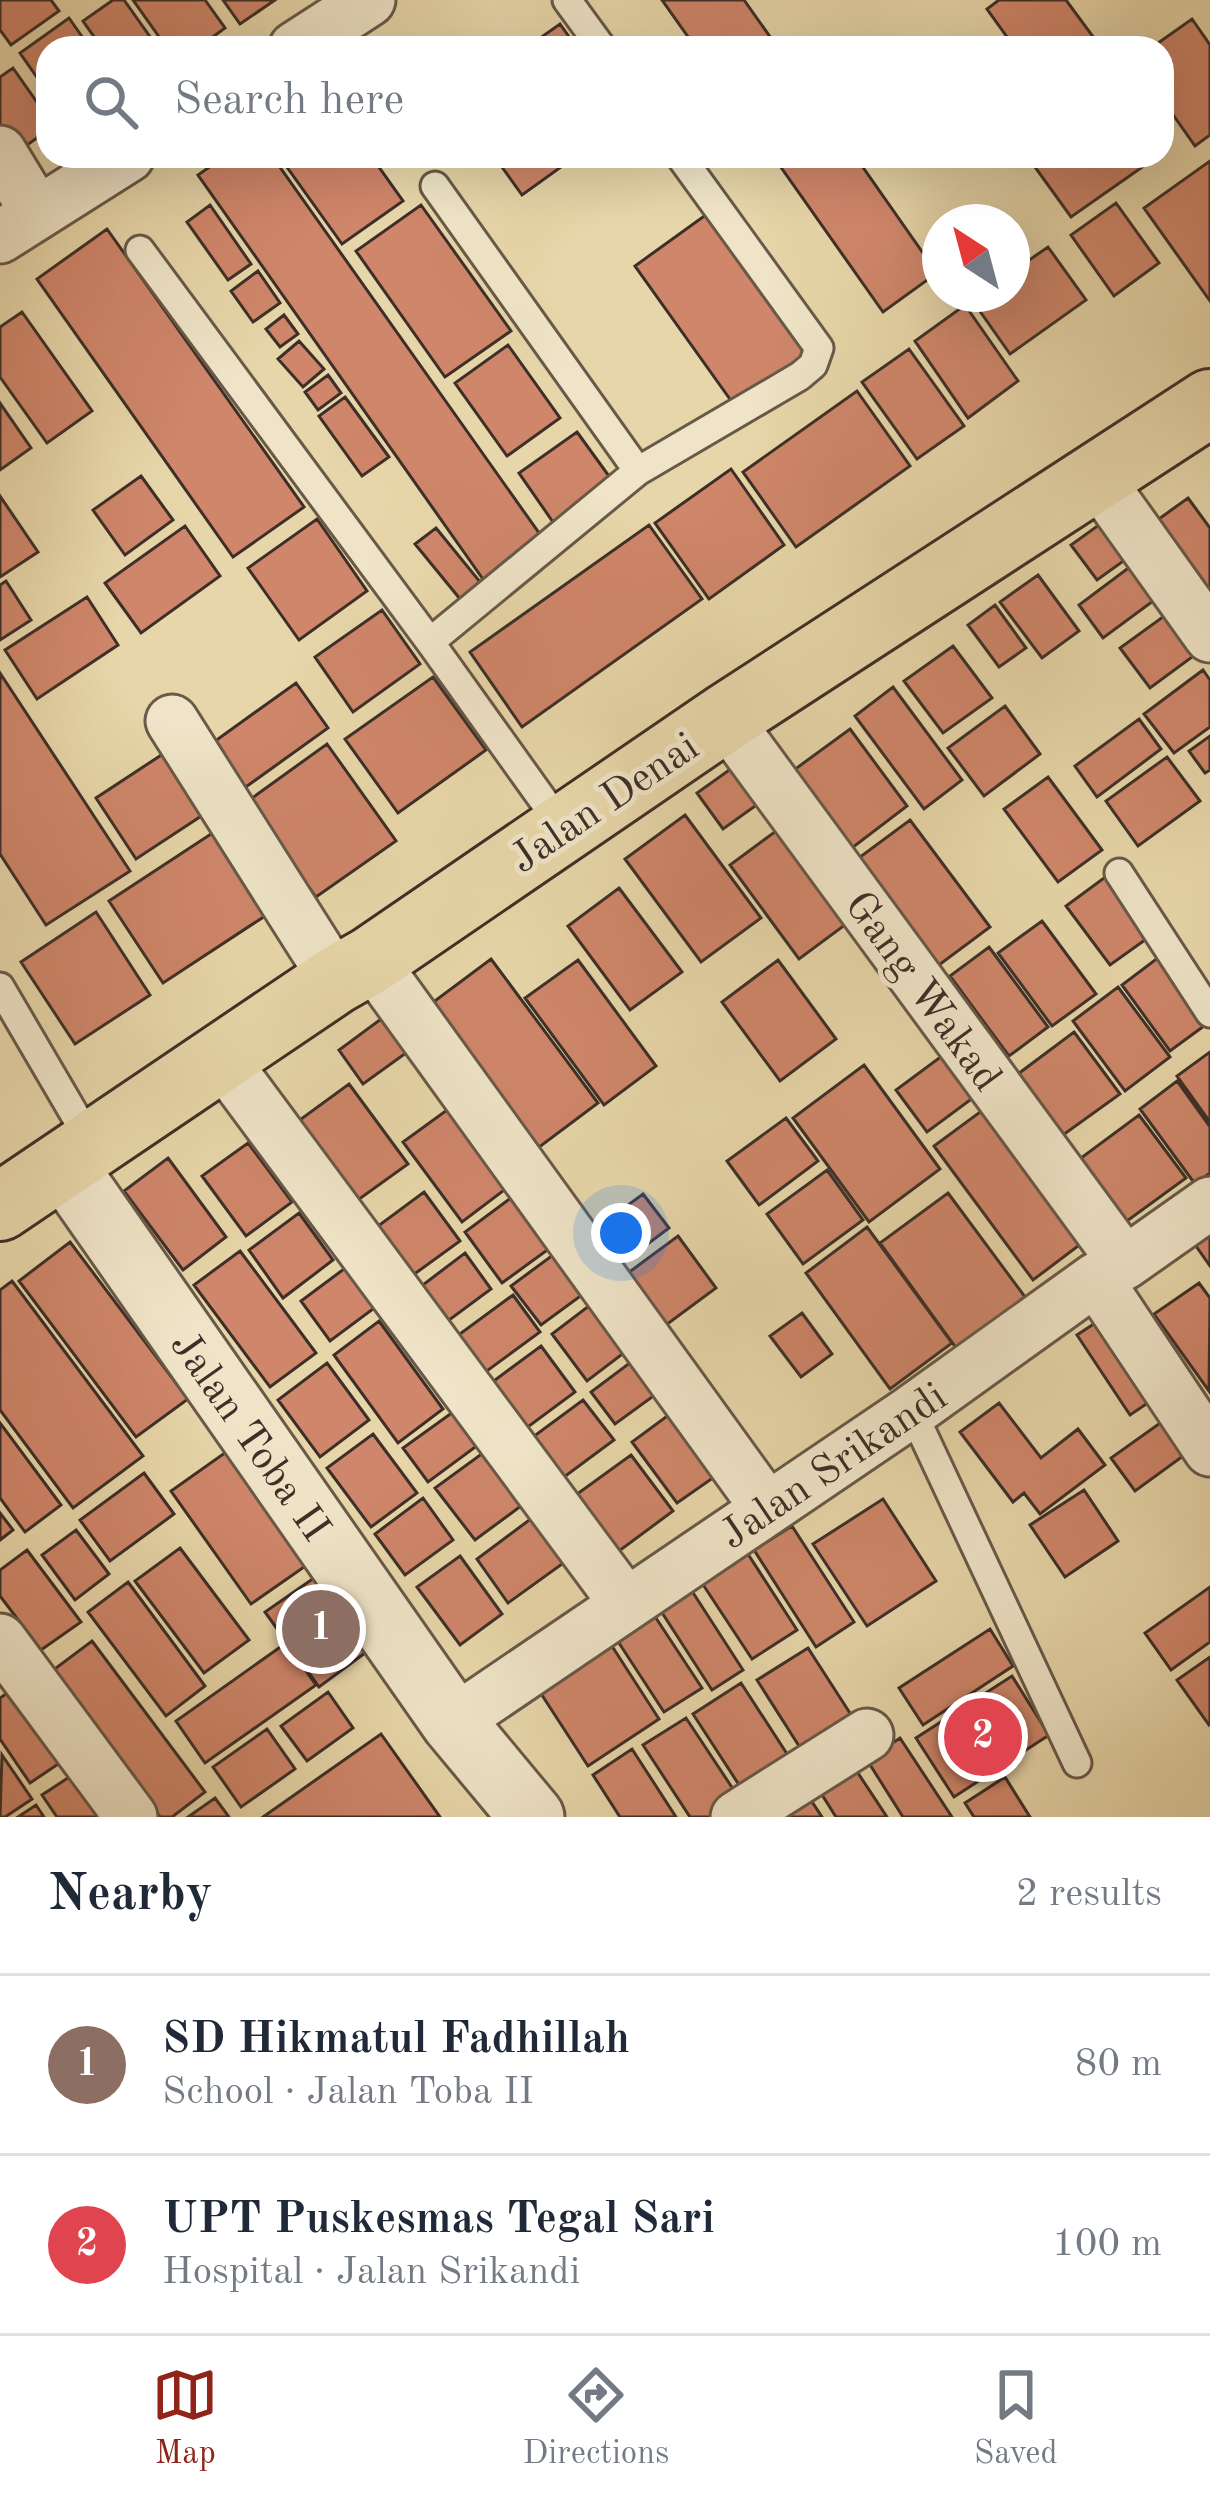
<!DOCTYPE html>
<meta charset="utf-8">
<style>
body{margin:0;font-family:"Old Standard TT",serif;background:#f2f2f3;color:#1f2937}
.compass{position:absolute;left:922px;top:204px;width:108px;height:108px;border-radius:50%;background:#fff;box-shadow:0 12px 48px #0002;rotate:324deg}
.you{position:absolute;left:621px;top:1233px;width:42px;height:42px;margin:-30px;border:9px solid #fff;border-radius:50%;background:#1a73e8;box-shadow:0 0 0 18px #1a73e833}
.badge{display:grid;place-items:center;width:78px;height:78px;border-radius:50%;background:#8f2418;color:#fff;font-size:39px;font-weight:700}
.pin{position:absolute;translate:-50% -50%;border:6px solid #fff;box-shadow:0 3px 12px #0006}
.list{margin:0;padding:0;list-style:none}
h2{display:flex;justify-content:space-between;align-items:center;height:156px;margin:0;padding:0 48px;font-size:51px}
h2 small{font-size:39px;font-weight:400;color:#747a83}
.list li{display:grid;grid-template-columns:78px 1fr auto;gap:36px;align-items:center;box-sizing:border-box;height:180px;padding:0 48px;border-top:3px solid #e0e1e3}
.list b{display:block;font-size:45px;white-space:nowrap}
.list p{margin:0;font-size:39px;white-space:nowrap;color:#747a83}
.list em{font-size:39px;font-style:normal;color:#747a83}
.icon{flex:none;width:66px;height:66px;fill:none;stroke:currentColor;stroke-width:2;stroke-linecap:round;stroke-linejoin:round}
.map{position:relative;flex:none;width:1210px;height:1817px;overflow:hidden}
.search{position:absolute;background:#fff;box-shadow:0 12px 48px #0002;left:36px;right:36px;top:36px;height:132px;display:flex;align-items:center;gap:30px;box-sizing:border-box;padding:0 42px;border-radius:36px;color:#747a83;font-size:45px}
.sheet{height:516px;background:#fff}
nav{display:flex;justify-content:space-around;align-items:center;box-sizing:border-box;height:168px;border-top:3px solid #e0e1e3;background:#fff;font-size:33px;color:#747a83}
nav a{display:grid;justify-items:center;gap:6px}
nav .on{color:#8f2418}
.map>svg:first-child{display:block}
.building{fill:#cf866a;stroke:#3d2f28;stroke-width:3}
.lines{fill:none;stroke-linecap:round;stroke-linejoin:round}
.service-casing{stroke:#685948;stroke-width:33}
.minor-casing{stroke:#685948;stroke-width:57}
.tertiary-casing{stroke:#685948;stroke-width:69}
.primary-casing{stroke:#3d2f28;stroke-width:72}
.service{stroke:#efe4c7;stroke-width:27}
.minor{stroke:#efe4c7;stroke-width:51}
.tertiary{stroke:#efe4c7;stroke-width:63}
.primary{stroke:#e7d6a9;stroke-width:66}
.labels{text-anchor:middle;stroke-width:10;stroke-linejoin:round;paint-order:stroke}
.street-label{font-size:42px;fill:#3d2f28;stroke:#efe4c7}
</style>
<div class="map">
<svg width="1210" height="1817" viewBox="0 0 1210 1817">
<rect width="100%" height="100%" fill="#e7d6a9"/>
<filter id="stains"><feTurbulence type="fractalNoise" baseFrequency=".00167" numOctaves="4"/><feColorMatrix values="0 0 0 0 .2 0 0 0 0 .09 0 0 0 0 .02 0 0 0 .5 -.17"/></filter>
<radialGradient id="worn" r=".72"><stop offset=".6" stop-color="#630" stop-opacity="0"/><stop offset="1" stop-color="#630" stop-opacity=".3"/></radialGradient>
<path class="building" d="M0,0H51L59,11L11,45L0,30Z
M113,0H124L158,48H102L83,21Z
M133,0H205L225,28L198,48H167Z
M223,0H275L240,24Z
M662,0H744L778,48H696Z
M999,0H1066L1097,42L1088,48H1015L987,9Z
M69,18L90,48H48V93L20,53Z
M1192,19L1210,45V135L1195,146L1162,99V48H1151Z
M560,24L577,48H526Z
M13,68L48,118V130L16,153L0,131V77Z
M225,156H272L544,540L485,582L198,175Z
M279,156H371L403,201L342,244Z
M494,156H564L568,162L522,195Z
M773,156H855L937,273L883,312Z
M1027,156H1158L1071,217Z
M1210,161V301L1144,208Z
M1116,203L1159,263L1114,296L1071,235Z
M210,205L251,264L228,280L187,222Z
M421,205L511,331L445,377L356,251Z
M707,214L809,358L737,409L635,266Z
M107,229L304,507L233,557L37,279Z
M1048,247L1086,300L1010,354L972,300L981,294H1012V272Z
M258,271L280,303L253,322L231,291Z
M965,305L1018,381L968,418L915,341Z
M22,312L92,411L47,443L0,377V327Z
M284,315L298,334L280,347L266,329Z
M299,341L324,369L303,387L278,359Z
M508,345L560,418L507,456L455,383Z
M909,349L964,426L917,459L862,382Z
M328,375L341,393L318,410L305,392Z
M857,391L910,466L796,547L743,472Z
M345,397L389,457L362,476L319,416Z
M0,403L31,448L0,470Z
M577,432L614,483L555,525L519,473Z
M731,469L784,545L709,599L655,523Z
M141,476L173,520L125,555L93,510Z
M0,496L38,552L0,577Z
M1188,498L1210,528V617L1145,529Z
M317,519L367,591L299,640L248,568Z
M1103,522L1129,557L1097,580L1071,545Z
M649,525L702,599L522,727L470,652Z
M185,526L220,576L141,633L105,583Z
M436,528L485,588L465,605L415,544Z
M1139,560L1164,593L1103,638L1079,605Z
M1038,575L1079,631L1042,658L1000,602Z
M6,581L31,620L0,640V585Z
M87,597L118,645L37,699L5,650Z
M995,605L1026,648L999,667L968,625Z
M1178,606L1207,646L1150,688L1120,648Z
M382,610L420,664L353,712L315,657Z
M953,646L992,698L943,733L904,681Z
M1203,670L1210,680V727L1174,753L1144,714Z
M0,673L130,871L46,925L0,854Z
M433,677L486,750L398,813L345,739Z
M296,683L328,728L243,789L211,744Z
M893,687L962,780L924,809L855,716Z
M1005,706L1040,754L984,796L948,748Z
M1139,719L1161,749L1097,797L1075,766Z
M850,729L907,806L852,848L794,770Z
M1210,736V770L1205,773L1189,751Z
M178,744L218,805L136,859L96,798Z
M327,744L396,841L316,897L248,801Z
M1167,757L1200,801L1138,846L1106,801Z
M732,768L758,804L723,829L697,793Z
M1048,777L1102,850L1058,882L1004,809Z
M685,815L761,918L701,962L625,859Z
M910,820L990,927L935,968L856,860Z
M787,823L857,916L799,959L730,865Z
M214,832L268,914L163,983L109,901Z
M1108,875L1152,935L1110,965L1066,906Z
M619,888L682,972L630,1010L568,926Z
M96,912L150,995L75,1044L21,962Z
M1042,921L1096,994L1052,1026L998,953Z
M989,947L1048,1027L1009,1056L950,976Z
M1159,957L1208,1023L1170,1051L1122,985Z
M491,959L598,1103L526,1157L420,1012Z
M578,960L656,1066L604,1105L525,998Z
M778,960L836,1039L780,1081L722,1002Z
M1118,987L1170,1057L1125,1091L1073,1021Z
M381,1019L406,1053L363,1084L339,1050Z
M1074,1032L1120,1094L1063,1135L1018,1074Z
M954,1047L985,1089L927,1132L896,1090Z
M1210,1052V1122L1177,1076Z
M864,1065L940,1169L869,1222L793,1118Z
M1177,1081L1210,1127V1173L1195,1184L1140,1109Z
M349,1084L408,1164L344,1210L286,1130Z
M995,1101L1094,1234L1033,1280L934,1146Z
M458,1102L516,1181L462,1222L403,1142Z
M1139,1115L1186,1178L1127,1221L1081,1158Z
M786,1118L818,1161L759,1205L727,1161Z
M248,1143L292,1202L246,1236L202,1176Z
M168,1158L226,1237L183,1270L124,1191Z
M827,1170L863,1220L803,1264L767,1214Z
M523,1189L561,1240L502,1283L465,1232Z
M424,1192L460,1241L402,1283L366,1235Z
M948,1193L1028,1301L959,1352L880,1243Z
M643,1194L669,1228L613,1270L587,1235Z
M299,1213L333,1260L283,1298L249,1250Z
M1210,1221V1266L1189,1236Z
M867,1227L952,1343L890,1389L806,1273Z
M678,1236L716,1288L662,1328L624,1276Z
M70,1242L188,1399L136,1437L19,1281Z
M240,1251L316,1353L270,1387L194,1285Z
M557,1252L586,1292L541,1325L511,1286Z
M465,1253L491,1289L433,1332L407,1297Z
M348,1266L377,1306L330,1341L301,1301Z
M12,1281L143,1456L73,1508L0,1410V1290Z
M1199,1283L1210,1298L1209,1391L1154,1314Z
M513,1295L540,1332L480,1376L453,1339Z
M594,1302L629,1349L587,1381L552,1334Z
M1115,1310L1167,1390L1130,1415L1077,1335Z
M802,1313L832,1354L801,1377L770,1336Z
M379,1321L443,1409L398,1443L334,1355Z
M541,1346L575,1392L517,1435L483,1389Z
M635,1359L659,1392L615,1424L591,1392Z
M327,1363L369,1420L320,1457L278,1400Z
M583,1400L614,1440L552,1486L522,1445Z
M999,1403L1041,1458L1078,1429L1105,1465L1040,1514L1024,1493L1013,1502L960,1432Z
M674,1411L720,1473L677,1503L632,1442Z
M1177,1411L1201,1443L1135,1491L1111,1458Z
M453,1412L478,1445L428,1482L403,1448Z
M0,1423L61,1505L25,1532L0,1498Z
M373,1434L417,1493L371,1527L327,1468Z
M236,1445L317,1558L251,1604L171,1491Z
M487,1450L525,1503L475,1540L435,1488Z
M631,1455L673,1511L615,1554L573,1497Z
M144,1473L174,1514L110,1561L80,1520Z
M1084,1490L1118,1541L1065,1577L1030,1525Z
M423,1498L453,1540L405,1575L375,1534Z
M883,1499L936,1581L867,1626L813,1544Z
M0,1513L13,1530L0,1540Z
M536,1515L569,1559L508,1603L477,1559Z
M792,1526L854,1622L816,1647L754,1550Z
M76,1530L109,1574L75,1600L42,1555Z
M180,1548L249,1640L204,1673L135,1581Z
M27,1550L81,1622L41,1650L0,1596V1570Z
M746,1551L797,1630L752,1659L700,1580Z
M460,1556L502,1614L460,1645L417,1587Z
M324,1571L376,1645L319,1687L265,1612Z
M128,1582L205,1686L166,1716L88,1612Z
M1210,1587V1642L1171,1670L1145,1633Z
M690,1588L743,1670L712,1690L659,1608Z
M654,1615L702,1688L664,1712L617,1640Z
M990,1629L1013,1666L923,1725L899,1688Z
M92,1641L205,1792L172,1817H160L52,1671Z
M286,1643L316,1685L205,1763L176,1721Z
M610,1643L659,1719L588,1766L538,1689Z
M808,1648L857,1724L806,1757L757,1680Z
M1210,1657V1724L1209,1725L1177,1680Z
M1012,1676L1049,1735L954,1797L916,1738Z
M741,1683L791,1760L743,1791L693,1714Z
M20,1684L70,1756L30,1783L0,1739V1698Z
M328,1692L353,1728L307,1761L281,1726Z
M686,1718L739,1798L709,1817H690L643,1745Z
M267,1729L295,1769L241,1807L213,1767Z
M381,1734L440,1817H263Z
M900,1738L952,1817H903L867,1760Z
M632,1749L676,1817H620L593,1775Z
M2,1755L32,1799L5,1817H0Z
M854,1767L887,1817H836L819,1790Z
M80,1770L103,1817H57L42,1795Z
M1005,1777L1030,1817H974L965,1803Z
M805,1791L822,1817H787L781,1807Z
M215,1798L229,1817H188Z
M36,1805L44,1817H18Z"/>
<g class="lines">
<defs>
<path id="service" d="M567,0L602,48
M435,186L638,471
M140,250L430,642L638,471L800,376L813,365L819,348L680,156
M430,642L563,828
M1119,873L1210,1013
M0,987L93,1146
M912,1411L1077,1763"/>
<path id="minor" d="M295,48L369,0
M0,152L37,213
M0,237L128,156
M1095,475L1210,636
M725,718L1125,1263
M172,721L336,980
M371,960L767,1508
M222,1059L626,1604
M1096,1279L1210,1450
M0,1640L131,1817
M453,1722L912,1411L1096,1279L1125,1263L1210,1203
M737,1817L867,1735"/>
<path id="tertiary" d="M63,1164L453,1722L532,1817"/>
<path id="primary" d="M0,1207L336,980L371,960L725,718L1210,403"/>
</defs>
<use href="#service" class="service-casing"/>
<use href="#minor" class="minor-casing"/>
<use href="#tertiary" class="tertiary-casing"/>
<use href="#primary" class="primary-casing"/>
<use href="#service" class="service"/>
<use href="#minor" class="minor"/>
<use href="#tertiary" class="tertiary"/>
<use href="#primary" class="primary"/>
</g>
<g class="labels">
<g class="street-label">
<text transform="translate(603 801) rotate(-34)" y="15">Jalan Denai</text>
<text transform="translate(925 990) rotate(54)" y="15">Gang Wakad</text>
<text transform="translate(252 1435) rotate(55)" y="15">Jalan Toba II</text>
<text transform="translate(832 1464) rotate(-34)" y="15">Jalan Srikandi</text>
</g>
</g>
<rect width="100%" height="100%" filter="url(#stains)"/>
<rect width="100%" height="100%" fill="url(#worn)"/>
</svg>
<svg class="compass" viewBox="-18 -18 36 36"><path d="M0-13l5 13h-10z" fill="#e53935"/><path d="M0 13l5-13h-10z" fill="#747a83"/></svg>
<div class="you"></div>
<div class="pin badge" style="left:321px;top:1629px;background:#8d6e63">1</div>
<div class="pin badge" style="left:983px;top:1737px;background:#e0444e">2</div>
<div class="search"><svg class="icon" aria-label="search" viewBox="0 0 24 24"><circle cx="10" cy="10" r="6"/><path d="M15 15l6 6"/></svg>Search here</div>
</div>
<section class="sheet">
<h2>Nearby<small>2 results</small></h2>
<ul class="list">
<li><span class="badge" style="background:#8d6e63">1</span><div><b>SD Hikmatul Fadhillah</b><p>School · Jalan Toba II</p></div><em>80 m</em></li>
<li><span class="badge" style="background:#e0444e">2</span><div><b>UPT Puskesmas Tegal Sari</b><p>Hospital · Jalan Srikandi</p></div><em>100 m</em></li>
</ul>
</section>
<nav>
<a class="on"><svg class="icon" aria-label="map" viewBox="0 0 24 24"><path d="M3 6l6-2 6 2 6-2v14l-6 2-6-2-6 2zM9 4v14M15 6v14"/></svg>Map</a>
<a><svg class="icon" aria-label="directions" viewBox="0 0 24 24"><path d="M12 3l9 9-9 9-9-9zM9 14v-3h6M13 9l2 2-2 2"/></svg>Directions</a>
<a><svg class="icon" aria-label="saved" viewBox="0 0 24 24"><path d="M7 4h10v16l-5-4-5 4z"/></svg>Saved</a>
</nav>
